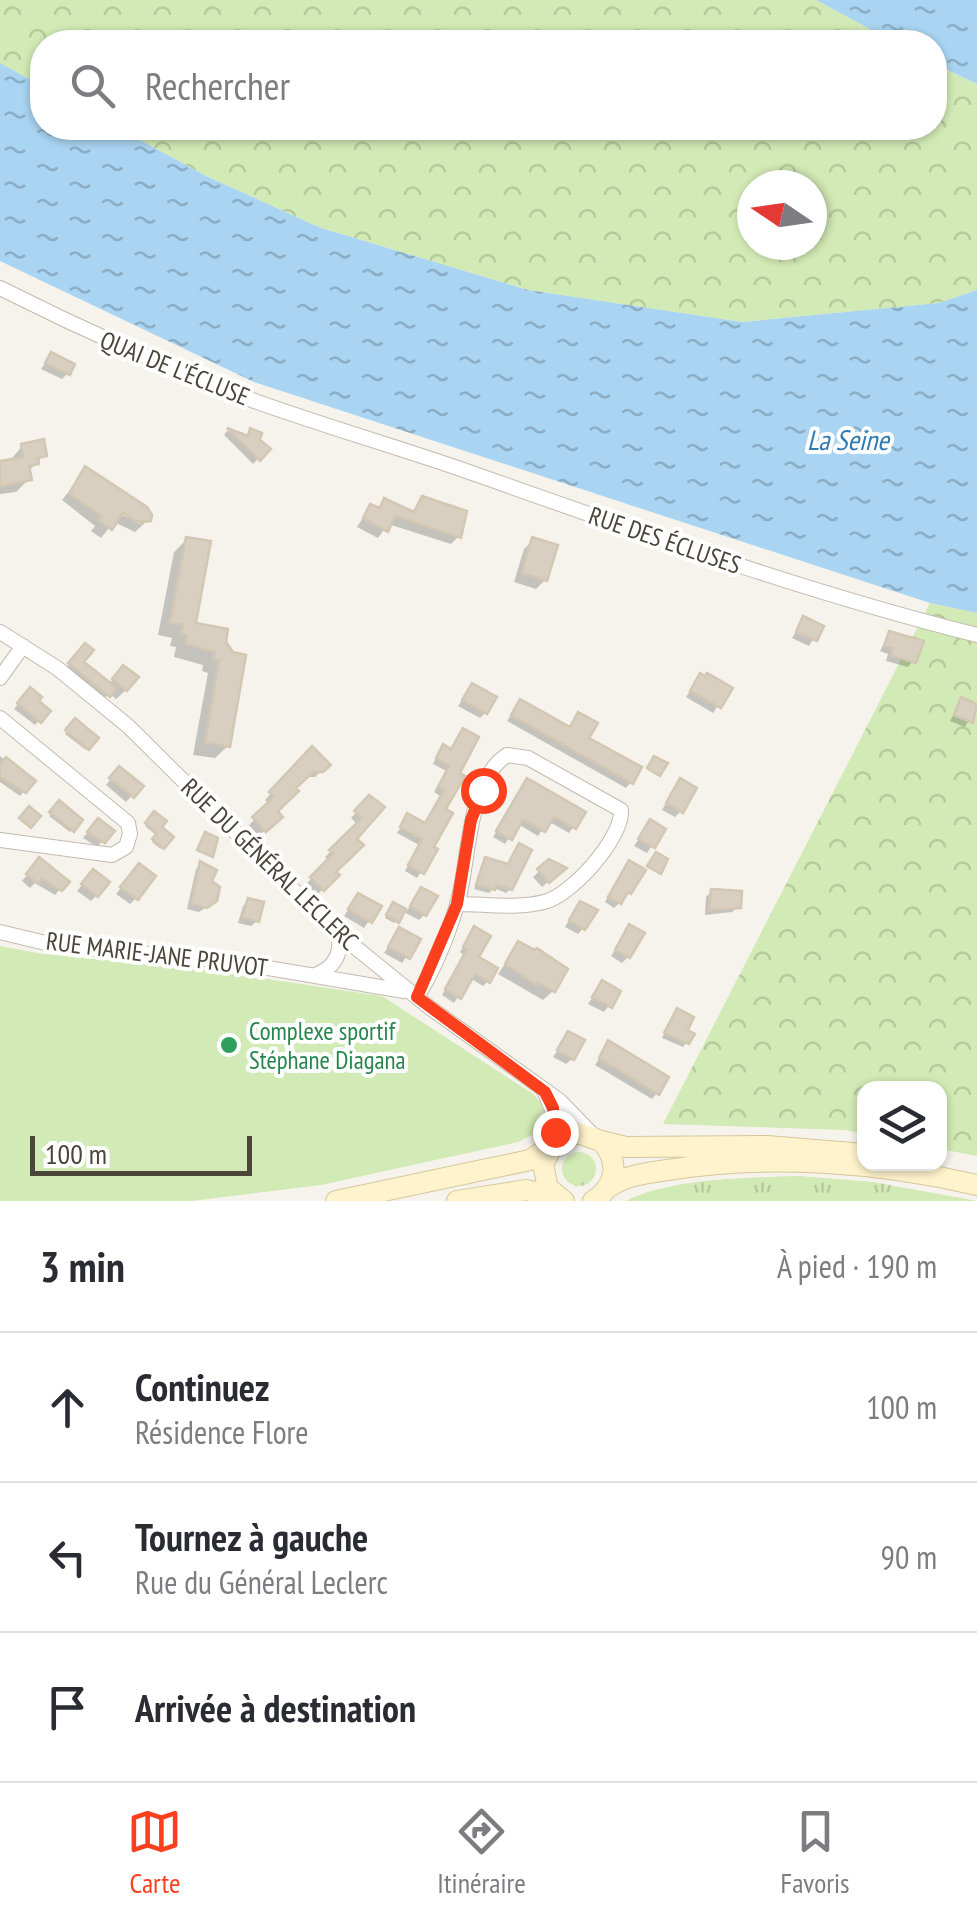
<!DOCTYPE html>
<html lang="fr">
<meta charset="utf-8">
<style>
body{margin:0;font-family:"PT Sans Narrow",sans-serif;background:#f2f2f3;color:#2b2b33}
.controls{position:absolute;right:30px;bottom:30px;display:grid;overflow:hidden;border-radius:20px;box-shadow:0 2px 8px #0004}
.controls button{width:90px;height:90px;display:grid;place-items:center;padding:0;border:0;border-bottom:2px solid #e1e1e2;background:#fff;color:#2b2b33;font:50px sans-serif}
.compass{position:absolute;left:737px;top:170px;width:90px;height:90px;border-radius:50%;background:#fff;box-shadow:0 2px 8px #0004;rotate:283deg}
.scale{position:absolute;left:30px;bottom:25px;width:222px;box-sizing:border-box;padding-left:10px;border:5px solid #4b4439;border-top:0;font-size:28px;line-height:35px;white-space:nowrap;color:#4b4439;-webkit-text-stroke:8px #fff;paint-order:stroke}
.stop{position:absolute;width:30px;height:30px;margin:-22px;border:8px solid #fc3f1d;border-radius:50%;background:#fff}
.stop.end{background:#fc3f1d;border-color:#fff;box-shadow:0 2px 10px #0008}
.list{margin:0;padding:0;list-style:none}
h2{display:flex;justify-content:space-between;align-items:center;height:130px;margin:0;padding:0 40px;font-size:42px}
h2 small{font-size:32px;font-weight:400;color:#7c7c81}
.list li{display:grid;grid-template-columns:65px 1fr auto;gap:30px;align-items:center;box-sizing:border-box;height:150px;padding:0 40px;border-top:2px solid #e1e1e2}
.list b{display:block;font-size:38px;white-space:nowrap}
.list p{margin:0;font-size:32px;white-space:nowrap;color:#7c7c81}
.list em{font-size:32px;font-style:normal;color:#7c7c81}
.icon{flex:none;width:55px;height:55px;fill:none;stroke:currentColor;stroke-width:2;stroke-linecap:round;stroke-linejoin:round}
.map{position:relative;flex:none;width:977px;height:1201px;overflow:hidden}
.search{position:absolute;background:#fff;box-shadow:0 2px 8px #0004;left:30px;right:30px;top:30px;height:110px;display:flex;align-items:center;gap:25px;box-sizing:border-box;padding:0 35px;border-radius:40px;color:#7c7c81;font-size:38px}
.sheet{height:580px;background:#fff}
nav{display:flex;justify-content:space-around;align-items:center;box-sizing:border-box;height:140px;border-top:2px solid #e1e1e2;background:#fff;font-size:28px;color:#7c7c81}
nav a{display:grid;justify-items:center;gap:5px}
nav .on{color:#fc3f1d}
.map>svg:first-child{display:block}
.grass{fill:url(#grass-tufts)}
.forest{fill:url(#forest-crowns);fill-rule:evenodd}
.park{fill:#d2eab5}
.water{fill:url(#water-ripples)}
.shadow{fill:#0003;fill-rule:evenodd}
.building{fill:#d8cfc1;stroke:#d3c7b4;stroke-width:2.5}
.lines{fill:none;stroke-linecap:round;stroke-linejoin:round}
.street-casing{stroke:#c2bbae;stroke-width:16}
.secondary-casing{stroke:#d6c79b;stroke-width:22}
.street{stroke:#fff;stroke-width:14}
.secondary{stroke:#fff3cd;stroke-width:20}
.route{stroke:#fc3f1d;stroke-width:12}
.leisure-dot{fill:#2e9e5b;stroke:#fff;stroke-width:4}
.labels{text-anchor:middle;stroke-width:8;stroke-linejoin:round;paint-order:stroke}
.street-label{font-size:25px;fill:#4b4439;stroke:#fff}
.leisure-label{font-size:25px;fill:#27864d;stroke:#fff;text-anchor:start}
.water-label{font-size:28px;font-style:italic;fill:#2e7ab2;stroke:#fff}
</style>
<div class="map">
<svg width="977" height="1201" viewBox="0 0 977 1201">
<defs>
<pattern id="grass-tufts" width="24" height="20" patternUnits="userSpaceOnUse" patternTransform="scale(2.5)"><rect width="24" height="20" fill="#d2eab5"/><path d="M3 7l-1-3M5 7V3M7 7l1-3M15 17l-1-3M17 17v-4M19 17l1-3" fill="none" stroke="#b6ca9c"/></pattern>
<pattern id="forest-crowns" width="20" height="18" patternUnits="userSpaceOnUse" patternTransform="scale(2.5)"><rect width="20" height="18" fill="#d2eab5"/><path d="M2 6a3 3 0 1 1 6 0M12 15a3 3 0 1 1 6 0" fill="none" stroke="#b6ca9c"/></pattern>
<pattern id="water-ripples" width="26" height="14" patternUnits="userSpaceOnUse" patternTransform="scale(2.5)"><rect width="26" height="14" fill="#a9d4f2"/><path d="M2 4q2-2 4 0t4 0M15 11q2-2 4 0t4 0" fill="none" stroke="#8caec5"/></pattern>
</defs>
<rect width="100%" height="100%" fill="#f6f3ec"/>
<path class="grass" d="M562 1169a17 17 0 1 1 34 0a17 17 0 1 1-34 0Z
M800,1176L873,1182L977,1201H625C675,1177 746,1178 800,1176Z"/>
<path class="forest" d="M0,0H816L894,42H42V86L0,63Z
M935,64L977,84V290L939,303L742,322L528,290L321,228L206,176L118,128H934ZM752,185H812V245H752Z
M930,603L977,613V1156L940,1149V1088H864V1134L845,1130L663,1124Z"/>
<path class="park" d="M0,946L43,954L206,970L382,996L533,1094L542,1104L546,1116L538,1132L518,1142L321,1185L191,1201H0Z"/>
<path class="water" d="M816,0H977V84L935,64L934,42H894Z
M0,63L42,86V128H118L206,176L321,228L528,290L742,322L939,303L977,290V613L930,603L254,382L0,261Z"/>
<path class="shadow" d="M51,355L68,373L62,379L41,369Z
M227,431L245,437L251,431L267,449L253,464L224,435Z
M22,446L44,455L28,472L29,479L16,492L0,494V463L10,461Z
M86,470L150,518L135,532L114,522L101,538L91,531L95,526L62,500ZM113,505L140,518V524L111,509Z
M423,499L459,536L451,544L388,524L378,538L357,527L370,507L376,510L385,501L412,513Z
M187,539L193,625L223,642L228,746L215,758L193,755L208,673L202,671L203,665L174,657L176,647L170,646L172,638L158,635L174,552Z
M533,540L545,580L536,589L514,582L524,549Z
M804,619L821,627L809,646L792,638Z
M889,634L913,661L908,667L886,661L888,654L880,651Z
M76,655L109,684L114,677L126,690L116,699L109,693L99,705L61,674Z
M700,676L729,689L713,713L686,697Z
M472,686L485,713L480,718L458,706Z
M30,691L35,702L47,711L35,725L14,709Z
M962,700L977,706L965,727L950,721Z
M516,707L568,729L578,715L585,739L631,782L626,788L507,721Z
M75,722L96,739L86,750L65,734Z
M463,731L456,774L430,848L435,850L417,878L405,871L419,845L397,833L407,817L424,825L440,796L434,792L446,771L433,764L439,752L450,751Z
M312,749L327,765L315,777H304L275,811L280,816L259,836L249,825L270,804L265,800Z
M0,756L32,781L20,796L0,782Z
M114,775L141,786L126,802L106,785Z
M527,781L583,813L569,833L548,821L538,836L518,824L505,844L493,837Z
M675,787L681,811L675,817L662,810Z
M370,798L381,808L354,839L333,872L336,875L317,895L306,884L329,861L325,857L358,825L351,818Z
M59,804L80,820L70,832L49,816Z
M155,814L158,827L170,837L161,849L152,842L157,836L145,826Z
M650,823L663,830L647,853L634,846Z
M93,826L111,831L97,847L83,838Z
M485,860L507,867L510,889L506,893L494,888L489,893L474,889Z
M549,862L563,869L542,887L533,877Z
M201,864L209,881V905L199,912L187,909L196,869Z
M34,866L60,889L55,895L35,883L30,888L22,881Z
M624,869L629,893L614,908L605,902Z
M134,872L136,898L130,904L116,894Z
M88,878L96,896L91,901L77,891Z
M421,890L424,915L419,920L402,911L394,923L385,918L393,905L406,912Z
M712,891L738,907L732,912L705,915L706,897Z
M248,901L257,921L251,926L238,923L243,906Z
M353,902L378,907L364,928L344,916Z
M575,910L583,928L578,934L565,927Z
M630,928L628,957L622,963L611,956Z
M400,930L418,940L402,963L384,953Z
M474,930L475,958L488,981L483,986L470,978L454,1003L442,995L464,955L460,952Z
M519,944L553,991L543,1000L498,974Z
M602,983L618,992L604,1012L588,1004Z
M673,1016L685,1031L687,1042L683,1047L662,1038Z
M569,1034L572,1059L566,1064L553,1057Z
M609,1043L657,1093L652,1099L595,1065Z"/>
<path class="building" d="M51,352L75,364L70,375L45,363Z
M227,428L248,436L250,428L262,433L260,440L271,449L260,461Z
M44,439L47,456L38,458L39,464L29,466L32,480L0,486V461L23,457L21,444Z
M85,466L147,507L152,515L151,521L136,522L123,513L112,530L99,521L102,516L72,496L70,492Z
M422,496L467,511L461,538L395,516L388,532L363,518L370,504L380,508L384,498L414,512Z
M186,537L211,541L196,623L228,629L226,642L233,652L246,655L230,747L205,742L219,660L213,659L215,652L186,644L187,635L181,634L183,625L170,623Z
M532,537L558,545L547,581L522,573Z
M803,616L824,626L817,641L796,632Z
M889,631L924,641L916,663L890,655L893,648L884,646Z
M85,643L94,650L84,662L117,688L110,697L68,663Z
M123,665L139,677L127,691L112,679Z
M700,673L705,676L707,673L733,688L721,708L690,691Z
M472,683L497,697L487,714L462,700Z
M30,687L42,697L39,701L51,711L41,723L17,703Z
M961,697L977,704L973,723L954,715Z
M520,699L570,727L578,712L598,723L589,738L642,767L633,784L511,715Z
M75,718L99,738L89,750L65,730Z
M463,728L479,737L460,773L465,776L446,809L453,813L434,847L438,849L424,874L408,865L422,839L400,827L407,813L425,823L444,790L438,787L449,766L436,758L443,744L451,749Z
M312,746L331,765L323,772H313L296,788L299,791L278,811L283,817L266,832L252,817L274,797L269,792Z
M654,756L668,763L660,776L647,768Z
M6,757L36,781L26,793L0,777V765Z
M119,766L144,786L134,798L109,778Z
M527,778L586,812L576,829L554,817L545,832L523,820L512,840L496,831Z
M680,778L697,788L683,813L666,803Z
M369,795L385,807L357,839L364,845L336,872L340,875L324,891L310,877L333,854L329,850L362,818L354,811Z
M59,800L83,820L74,832L49,812Z
M29,806L41,816L31,828L19,818Z
M154,811L167,821L162,827L174,837L164,849L152,839L157,833L145,823Z
M98,818L115,831L105,843L87,832Z
M650,819L666,829L655,848L638,839Z
M205,832L218,838L213,857L197,850Z
M519,843L532,850L512,890L497,885L495,890L476,885L485,857L508,864Z
M656,852L668,859L661,874L647,866Z
M39,857L70,882L62,891L42,879L38,884L26,874Z
M549,859L567,868L549,883L537,869Z
M629,860L646,870L631,894L628,892L621,904L608,897Z
M200,861L217,870L212,881L220,887L217,901L207,908L191,904Z
M139,863L156,876L138,900L120,887Z
M93,869L110,882L98,897L81,884Z
M421,887L438,896L426,916L410,906Z
M711,889L742,891L741,908L709,910Z
M358,893L382,906L372,923L348,909Z
M248,898L264,902L259,922L242,917Z
M580,901L598,910L585,930L569,920Z
M393,902L406,909L399,923L386,915Z
M629,924L645,933L630,958L615,950Z
M474,926L491,936L479,957L498,968L490,983L475,974L461,999L445,989L467,949L463,947Z
M399,927L421,939L410,959L388,947Z
M518,941L535,950L537,948L568,969L555,992L538,983L536,985L505,964Z
M602,980L621,991L612,1008L592,997Z
M677,1008L694,1017L688,1030L695,1034L689,1044L664,1033Z
M568,1031L585,1040L574,1060L557,1050Z
M608,1040L669,1077L659,1095L599,1058Z"/>
<g class="lines">
<defs>
<path id="street" d="M0,288C81,329 164,366 249,399C323,426 398,447 472,473C639,532 805,592 977,635
M0,632L57,668L128,726L334,930L429,1007L560,1101L592,1134
M0,678L23,646
M0,718L128,823L130,834L126,847L112,855L0,840
M0,932L54,945L226,961L404,991
M315,975C334,968 343,954 338,933
M417,997C434,970 448,935 457,905C470,862 466,782 507,755L528,758L621,810C623,838 571,896 544,902C516,909 485,904 457,904
M545,1093L555,1117L554,1143"/>
<path id="secondary" d="M601,1141L626,1147L767,1146L864,1154
M609,1187C626,1175 647,1173 668,1170C769,1154 878,1162 977,1185
M336,1201L530,1160L550,1147
M457,1201L526,1190L555,1196
M564,1201L548,1188L543,1164L555,1142L578,1133L601,1141C620,1161 617,1186 593,1201"/>
</defs>
<use href="#street" class="street-casing"/>
<use href="#secondary" class="secondary-casing"/>
<use href="#street" class="street"/>
<use href="#secondary" class="secondary"/>
</g>
<g class="lines">
<path class="route" d="M483,790L471,820L457,904L417,997L545,1092L553,1108L555,1132"/>
</g>
<circle class="leisure-dot" cx="229" cy="1045" r="10"/>
<g class="labels">
<g class="street-label">
<text transform="translate(175 368) rotate(22)" y="9">QUAI DE L'ÉCLUSE</text>
<text transform="translate(665 540) rotate(19)" y="9">RUE DES ÉCLUSES</text>
<text transform="translate(270 864) rotate(44)" y="9">RUE DU GÉNÉRAL LECLERC</text>
<text transform="translate(157 954) rotate(7)" y="9">RUE MARIE-JANE PRUVOT</text>
</g>
<g class="leisure-label">
<text x="249" y="1040">Complexe sportif<tspan x="249" dy="29">Stéphane Diagana</tspan></text>
</g>
<g class="water-label">
<text x="848" y="450">La Seine</text>
</g>
</g>
</svg>
<div class="controls">
<button><svg class="icon" aria-label="layers" viewBox="0 0 24 24"><path d="M12 4l9 5-9 5-9-5zM3 14l9 5 9-5"/></svg></button>
</div>
<svg class="compass" viewBox="-18 -18 36 36"><path d="M0-13l5 13h-10z" fill="#e53935"/><path d="M0 13l5-13h-10z" fill="#7c7c81"/></svg>
<div class="scale">100 m</div>
<div class="stop" style="left:483px;top:790px"></div>
<div class="stop end" style="left:555px;top:1132px"></div>
<div class="search"><svg class="icon" aria-label="search" viewBox="0 0 24 24"><circle cx="10" cy="10" r="6"/><path d="M15 15l6 6"/></svg>Rechercher</div>
</div>
<section class="sheet">
<h2>3 min<small>À pied · 190 m</small></h2>
<ul class="list">
<li><svg class="icon" aria-label="ahead" viewBox="0 0 24 24"><path d="M12 20V5M6 11l6-6 6 6"/></svg><div><b>Continuez</b><p>Résidence Flore</p></div><em>100 m</em></li>
<li><svg class="icon" aria-label="left" viewBox="0 0 24 24"><path d="M17 20v-9H6M10 6l-5 5 5 5"/></svg><div><b>Tournez à gauche</b><p>Rue du Général Leclerc</p></div><em>90 m</em></li>
<li><svg class="icon" aria-label="arrive" viewBox="0 0 24 24"><path d="M6 21V4h12l-3 4 3 4H6"/></svg><div><b>Arrivée à destination</b></div></li>
</ul>
</section>
<nav>
<a class="on"><svg class="icon" aria-label="map" viewBox="0 0 24 24"><path d="M3 6l6-2 6 2 6-2v14l-6 2-6-2-6 2zM9 4v14M15 6v14"/></svg>Carte</a>
<a><svg class="icon" aria-label="directions" viewBox="0 0 24 24"><path d="M12 3l9 9-9 9-9-9zM9 14v-3h6M13 9l2 2-2 2"/></svg>Itinéraire</a>
<a><svg class="icon" aria-label="saved" viewBox="0 0 24 24"><path d="M7 4h10v16l-5-4-5 4z"/></svg>Favoris</a>
</nav>
